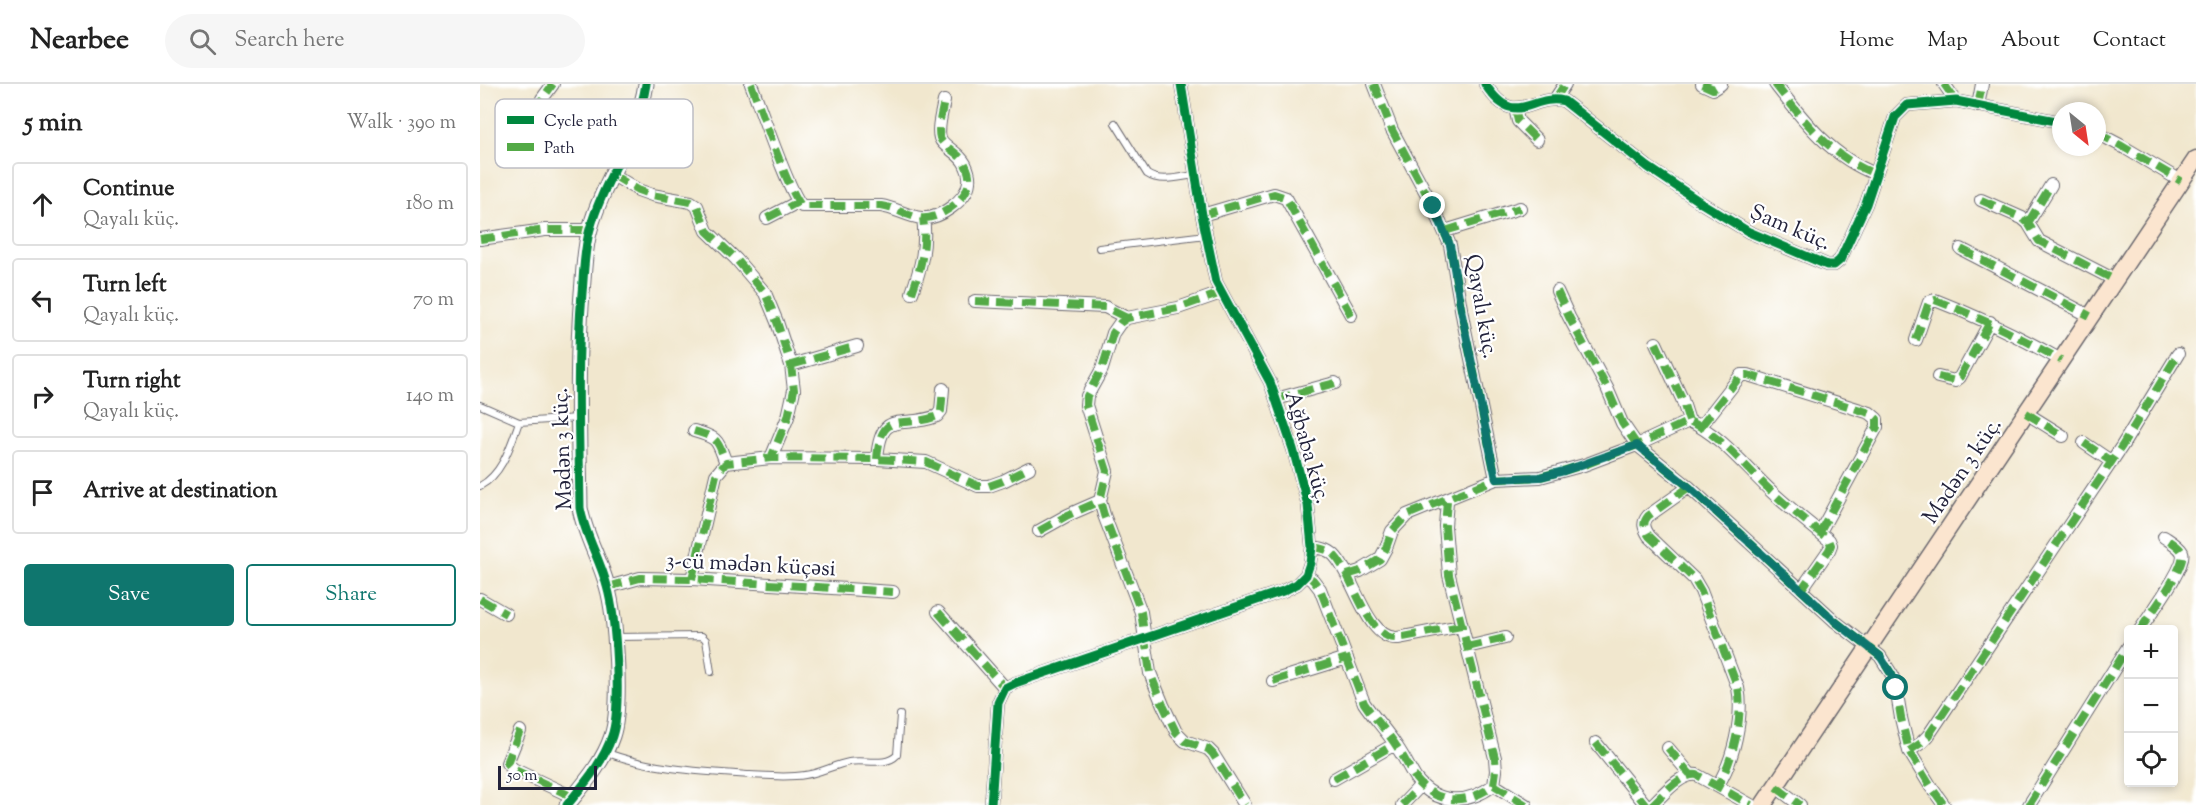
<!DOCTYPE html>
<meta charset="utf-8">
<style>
body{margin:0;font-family:"Sorts Mill Goudy",serif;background:#f6f6f6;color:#222}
.controls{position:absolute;right:18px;bottom:18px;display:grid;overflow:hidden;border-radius:6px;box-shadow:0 3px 9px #0003}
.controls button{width:54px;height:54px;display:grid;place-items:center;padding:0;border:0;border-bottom:2px solid #e0e0e0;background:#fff;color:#222;font:30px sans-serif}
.compass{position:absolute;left:1572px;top:18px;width:54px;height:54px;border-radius:50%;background:#fff;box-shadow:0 3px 9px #0003;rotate:150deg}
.scale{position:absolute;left:18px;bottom:15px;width:99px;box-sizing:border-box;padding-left:6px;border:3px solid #22223b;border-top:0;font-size:16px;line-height:21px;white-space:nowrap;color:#22223b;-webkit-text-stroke:4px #fff;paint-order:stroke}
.stop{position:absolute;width:18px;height:18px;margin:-14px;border:4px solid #0f766e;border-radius:50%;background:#fff}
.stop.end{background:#0f766e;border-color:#fff;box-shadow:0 2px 6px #0008}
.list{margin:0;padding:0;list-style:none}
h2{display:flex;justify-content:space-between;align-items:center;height:78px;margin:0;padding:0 24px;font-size:26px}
h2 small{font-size:20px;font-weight:400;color:#767676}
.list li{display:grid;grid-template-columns:39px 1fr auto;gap:18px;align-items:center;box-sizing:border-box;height:84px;margin:0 12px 12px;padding:0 12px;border:2px solid #e0e0e0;border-radius:6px}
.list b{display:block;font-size:22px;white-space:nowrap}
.list p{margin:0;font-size:20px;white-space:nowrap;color:#767676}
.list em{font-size:20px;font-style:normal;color:#767676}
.actions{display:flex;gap:12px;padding:18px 24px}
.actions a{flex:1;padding:14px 0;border:2px solid #0f766e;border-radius:6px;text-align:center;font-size:21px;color:#0f766e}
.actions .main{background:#0f766e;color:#fff}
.icon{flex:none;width:33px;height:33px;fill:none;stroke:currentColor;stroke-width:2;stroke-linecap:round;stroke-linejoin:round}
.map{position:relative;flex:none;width:1716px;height:721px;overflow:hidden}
header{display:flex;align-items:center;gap:36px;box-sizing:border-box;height:84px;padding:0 30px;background:#fff;border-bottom:2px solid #e0e0e0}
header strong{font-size:28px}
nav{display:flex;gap:33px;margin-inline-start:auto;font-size:21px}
.search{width:420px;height:54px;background:#f6f6f6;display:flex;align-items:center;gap:15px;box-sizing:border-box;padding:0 21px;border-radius:33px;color:#767676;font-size:22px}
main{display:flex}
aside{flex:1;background:#fff}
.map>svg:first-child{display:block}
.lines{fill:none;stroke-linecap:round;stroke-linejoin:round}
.service-casing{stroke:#6a676e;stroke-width:8}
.minor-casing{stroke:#6a676e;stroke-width:14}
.tertiary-casing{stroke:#6a676e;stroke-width:17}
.secondary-casing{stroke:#6a676e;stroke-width:19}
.service{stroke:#fff;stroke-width:6}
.minor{stroke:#fff;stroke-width:12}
.tertiary{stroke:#fff;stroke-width:15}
.secondary{stroke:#fbe5cf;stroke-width:16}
.quiet{stroke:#53aa46;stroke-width:8;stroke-dasharray:15 8;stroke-linecap:butt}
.cycleway-casing{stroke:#fff;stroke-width:13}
.cycleway{stroke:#00873e;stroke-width:9}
.route{stroke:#0f766e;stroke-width:8}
.labels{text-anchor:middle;stroke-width:4.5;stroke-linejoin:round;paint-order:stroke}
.street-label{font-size:22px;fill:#22223b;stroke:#fff}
.key{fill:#fff;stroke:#bdbdc4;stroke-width:1.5}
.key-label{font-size:16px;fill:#22223b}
</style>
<header>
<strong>Nearbee</strong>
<div class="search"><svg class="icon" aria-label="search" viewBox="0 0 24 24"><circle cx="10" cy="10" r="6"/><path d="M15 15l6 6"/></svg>Search here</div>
<nav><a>Home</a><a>Map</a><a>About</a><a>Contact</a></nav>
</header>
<main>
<aside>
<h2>5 min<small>Walk · 390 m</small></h2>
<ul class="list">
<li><svg class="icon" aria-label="ahead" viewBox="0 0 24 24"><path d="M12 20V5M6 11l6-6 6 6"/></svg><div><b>Continue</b><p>Qayalı küç.</p></div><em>180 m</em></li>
<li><svg class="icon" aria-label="left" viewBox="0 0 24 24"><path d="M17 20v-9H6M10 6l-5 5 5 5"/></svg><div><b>Turn left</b><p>Qayalı küç.</p></div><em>70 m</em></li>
<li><svg class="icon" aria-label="right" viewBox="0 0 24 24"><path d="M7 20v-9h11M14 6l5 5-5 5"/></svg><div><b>Turn right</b><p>Qayalı küç.</p></div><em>140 m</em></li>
<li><svg class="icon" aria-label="arrive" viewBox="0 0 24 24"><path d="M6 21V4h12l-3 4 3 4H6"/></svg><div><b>Arrive at destination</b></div></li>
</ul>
<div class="actions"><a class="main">Save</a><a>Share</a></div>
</aside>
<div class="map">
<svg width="1716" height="721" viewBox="0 0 1716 721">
<rect width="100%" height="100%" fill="#fff"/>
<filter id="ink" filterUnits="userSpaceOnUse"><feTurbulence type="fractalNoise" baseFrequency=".0167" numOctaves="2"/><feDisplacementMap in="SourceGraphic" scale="12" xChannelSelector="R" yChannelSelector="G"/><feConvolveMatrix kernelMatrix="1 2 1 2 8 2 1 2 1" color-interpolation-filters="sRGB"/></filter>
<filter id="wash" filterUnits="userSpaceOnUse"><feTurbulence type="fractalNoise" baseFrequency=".008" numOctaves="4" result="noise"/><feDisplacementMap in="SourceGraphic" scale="24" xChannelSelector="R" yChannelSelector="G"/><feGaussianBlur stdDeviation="1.35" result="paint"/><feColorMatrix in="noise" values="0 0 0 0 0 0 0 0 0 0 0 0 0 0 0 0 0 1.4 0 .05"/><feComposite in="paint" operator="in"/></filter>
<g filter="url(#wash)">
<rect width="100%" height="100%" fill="#f1e7ce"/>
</g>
<g filter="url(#ink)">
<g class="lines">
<defs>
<path id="service" d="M635,39L667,90C680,99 699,93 715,91
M619,164L726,151
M0,321L39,338L98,334
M0,402C23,390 31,360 39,338
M135,553L222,552L226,556L231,588
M125,668C168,685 224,688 270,691C289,692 307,694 325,691C340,689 354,681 369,678C384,675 406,683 417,671L420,631"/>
<path id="minor" d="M271,0C280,22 309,110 322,122H401C415,124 427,132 441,134C459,136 487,116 489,98C490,91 488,86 485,80C479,68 463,63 460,54C457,44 462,28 464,17
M894,0L912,46L953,122L970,161L983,236L1016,395
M1005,0C1035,47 1051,9 1084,17L1168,83L1223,120L1269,148L1347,181H1354L1360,176L1386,120L1415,33L1427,21L1476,17L1581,38
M1222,0L1233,5L1241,0
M1295,0C1323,36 1352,74 1396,90
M1464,0L1476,17
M1075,15L1085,0
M1498,22L1502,0
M1035,24L1038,37L1057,56
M1617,49L1640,61L1701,97
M51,51L62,15L73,0
M133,91L158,106L172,111L211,118L217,122L227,147L256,175L285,209L297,238L311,281L314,306L308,333L291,374
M1501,116L1542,134L1548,139L1559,157L1635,196
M722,131L794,110L806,114L871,231
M287,134L318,118
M1548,139L1571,101
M965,147L1040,124
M0,155L65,146H110
M1481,165L1610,232
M1077,207L1089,233L1127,304L1142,339L1157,361L1209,403L1356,538L1400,572L1412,591L1416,604L1421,634L1429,667L1451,703L1464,721
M432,209C441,183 447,161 443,134
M741,209L698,224L647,234L640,239L633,249L622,285L607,312L606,321L627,387L620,417L624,431L661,528L670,589L683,621L696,648L705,657L728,665L733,670L765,721
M495,217L625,223L647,234
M1436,256L1449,218L1455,216C1499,233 1540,253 1581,276
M1176,259L1202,315L1209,337
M311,281L377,262
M1458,293L1475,297L1480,293L1510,238
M796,315L855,299
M1546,329L1583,352
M1221,342L1261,291H1268L1390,329L1397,335V343L1340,448
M214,347C239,354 237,356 246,379
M1604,359L1632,378
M397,375C401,323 421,346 457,332L461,327L463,305
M1209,403L1168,432C1162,439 1164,444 1169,452L1214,495L1221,507L1258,604C1264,632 1253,677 1238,701
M967,417L965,442L969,491L1015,674L1016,687L1014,701
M559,447L588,431L620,417
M832,463C840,464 848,465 854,471C874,491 887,557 918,554L981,542
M826,491L833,496L840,505L884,619C894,634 907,647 917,663C924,673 929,684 936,695C957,721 987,721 1014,701L1046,721
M867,491L880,487L900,475L906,464L912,447L927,431L1016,395L1060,393L1104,381L1157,361L1209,337C1240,350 1267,385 1292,408C1310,425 1330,440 1349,456L1351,461L1349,466L1321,506
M212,495L236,391L246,379L291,374L397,375L446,378L498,402H509L523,397L549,384
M128,503L160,494L212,495L413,508
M0,515L26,530
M458,528L525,604
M1660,546C1668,533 1708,481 1702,468C1699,462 1690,457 1684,453
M987,563L1025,554
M793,597L867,574
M40,647L27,679L33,685L93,713
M1116,659L1166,721
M1188,664L1210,690
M1429,667L1441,659L1448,652L1642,362L1698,270
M854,695L915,660
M1296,703L1320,721
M511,721L518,619L525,604L535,599L803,507L817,500L826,491L830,479L832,463L828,421L813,365L790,298L736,198L722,131L701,0
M922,721L941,701
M1172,721C1184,710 1200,689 1217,691L1271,721
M1549,721L1648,563"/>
<path id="tertiary" d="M87,721C104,700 123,679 132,652C142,623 136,533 127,502C120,475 105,452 100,424C99,353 96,280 102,209C104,188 104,165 110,145C124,94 158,53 166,0"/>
<path id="secondary" d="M1283,721L1716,75"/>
</defs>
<use href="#service" class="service-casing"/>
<use href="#minor" class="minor-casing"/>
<use href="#tertiary" class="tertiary-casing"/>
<use href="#secondary" class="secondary-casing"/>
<use href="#service" class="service"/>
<use href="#minor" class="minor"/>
<use href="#tertiary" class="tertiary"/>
<use href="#secondary" class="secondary"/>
<path class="quiet" d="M271,0C280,22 309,110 322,122H401C415,124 427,132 441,134C459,136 487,116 489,98C490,91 488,86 485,80C479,68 463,63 460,54C457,44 462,28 464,17
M894,0L912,46L953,122L970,161L983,236L1016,395
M1222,0L1233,5L1241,0
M1295,0C1323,36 1352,74 1396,90
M1464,0L1476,17
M1075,15L1085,0
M1498,22L1502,0
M1035,24L1038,37L1057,56
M1617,49L1640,61L1701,97
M51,51L62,15L73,0
M133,91L158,106L172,111L211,118L217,122L227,147L256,175L285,209L297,238L311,281L314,306L308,333L291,374
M1501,116L1542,134L1548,139L1559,157L1635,196
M722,131L794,110L806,114L871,231
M287,134L318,118
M1548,139L1571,101
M965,147L1040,124
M0,155L65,146H110
M1481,165L1610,232
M1077,207L1089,233L1127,304L1142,339L1157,361L1209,403L1356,538L1400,572L1412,591L1416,604L1421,634L1429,667L1451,703L1464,721
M432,209C441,183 447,161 443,134
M741,209L698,224L647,234L640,239L633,249L622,285L607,312L606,321L627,387L620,417L624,431L661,528L670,589L683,621L696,648L705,657L728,665L733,670L765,721
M495,217L625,223L647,234
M1436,256L1449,218L1455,216C1499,233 1540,253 1581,276
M1176,259L1202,315L1209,337
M311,281L377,262
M1458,293L1475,297L1480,293L1510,238
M796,315L855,299
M1546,329L1583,352
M1221,342L1261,291H1268L1390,329L1397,335V343L1340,448
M214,347C239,354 237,356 246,379
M1604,359L1632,378
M397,375C401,323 421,346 457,332L461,327L463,305
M1209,403L1168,432C1162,439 1164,444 1169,452L1214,495L1221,507L1258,604C1264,632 1253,677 1238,701
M967,417L965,442L969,491L1015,674L1016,687L1014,701
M559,447L588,431L620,417
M832,463C840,464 848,465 854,471C874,491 887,557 918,554L981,542
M826,491L833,496L840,505L884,619C894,634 907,647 917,663C924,673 929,684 936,695C957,721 987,721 1014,701L1046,721
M867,491L880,487L900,475L906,464L912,447L927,431L1016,395L1060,393L1104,381L1157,361L1209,337C1240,350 1267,385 1292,408C1310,425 1330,440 1349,456L1351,461L1349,466L1321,506
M212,495L236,391L246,379L291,374L397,375L446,378L498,402H509L523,397L549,384
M128,503L160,494L212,495L413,508
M0,515L26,530
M458,528L525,604
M1660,546C1668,533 1708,481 1702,468C1699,462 1690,457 1684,453
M987,563L1025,554
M793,597L867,574
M40,647L27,679L33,685L93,713
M1116,659L1166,721
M1188,664L1210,690
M1429,667L1441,659L1448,652L1642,362L1698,270
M854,695L915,660
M1296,703L1320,721
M922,721L941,701
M1172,721C1184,710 1200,689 1217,691L1271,721
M1549,721L1648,563"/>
<defs>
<path id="cycleway" d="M1005,0C1035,47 1051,9 1084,17L1168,83L1223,120L1269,148L1347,181H1354L1360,176L1386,120L1415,33L1427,21L1476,17L1581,38
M87,721C104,700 123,679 132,652C142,623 136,533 127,502C120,475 105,452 100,424C99,353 96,280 102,209C104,188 104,165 110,145C124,94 158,53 166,0
M511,721L518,619L525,604L535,599L803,507L817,500L826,491L830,479L832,463L828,421L813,365L790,298L736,198L722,131L701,0"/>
</defs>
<use href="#cycleway" class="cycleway-casing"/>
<use href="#cycleway" class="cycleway"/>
</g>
</g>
<g class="lines" filter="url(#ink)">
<path class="route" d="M953,122L970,161L983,236L1016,395L1060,393L1084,387L1157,361L1209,403L1356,538L1400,572L1412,591L1416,604"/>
</g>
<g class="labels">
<g class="street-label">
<text transform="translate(1311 142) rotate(23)" y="8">Şam küç.</text>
<text transform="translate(1003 222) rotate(80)" y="8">Qayalı küç.</text>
<text transform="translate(829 363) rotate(74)" y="8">Ağbaba küç.</text>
<text transform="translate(81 365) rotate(-92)" y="8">Mədən 3 küç.</text>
<text transform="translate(1481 386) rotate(-56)" y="8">Mədən 3 küç.</text>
<text transform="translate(271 479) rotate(3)" y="8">3-cü mədən küçəsi</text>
</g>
</g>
<rect x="15" y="15" width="198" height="69" rx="9" class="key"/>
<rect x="27" y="32" width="27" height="8" fill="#00873e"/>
<rect x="27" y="59" width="27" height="8" fill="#53aa46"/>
<g class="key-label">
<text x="64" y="42">Cycle path</text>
<text x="64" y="69">Path</text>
</g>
</svg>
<div class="controls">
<button>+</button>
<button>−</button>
<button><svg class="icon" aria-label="locate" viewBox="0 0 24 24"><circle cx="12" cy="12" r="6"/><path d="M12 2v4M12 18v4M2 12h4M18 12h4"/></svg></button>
</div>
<svg class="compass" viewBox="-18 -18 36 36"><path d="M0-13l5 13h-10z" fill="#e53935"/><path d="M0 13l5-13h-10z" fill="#767676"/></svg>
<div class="scale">50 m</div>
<div class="stop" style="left:1416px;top:604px"></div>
<div class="stop end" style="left:953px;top:122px"></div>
</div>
</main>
